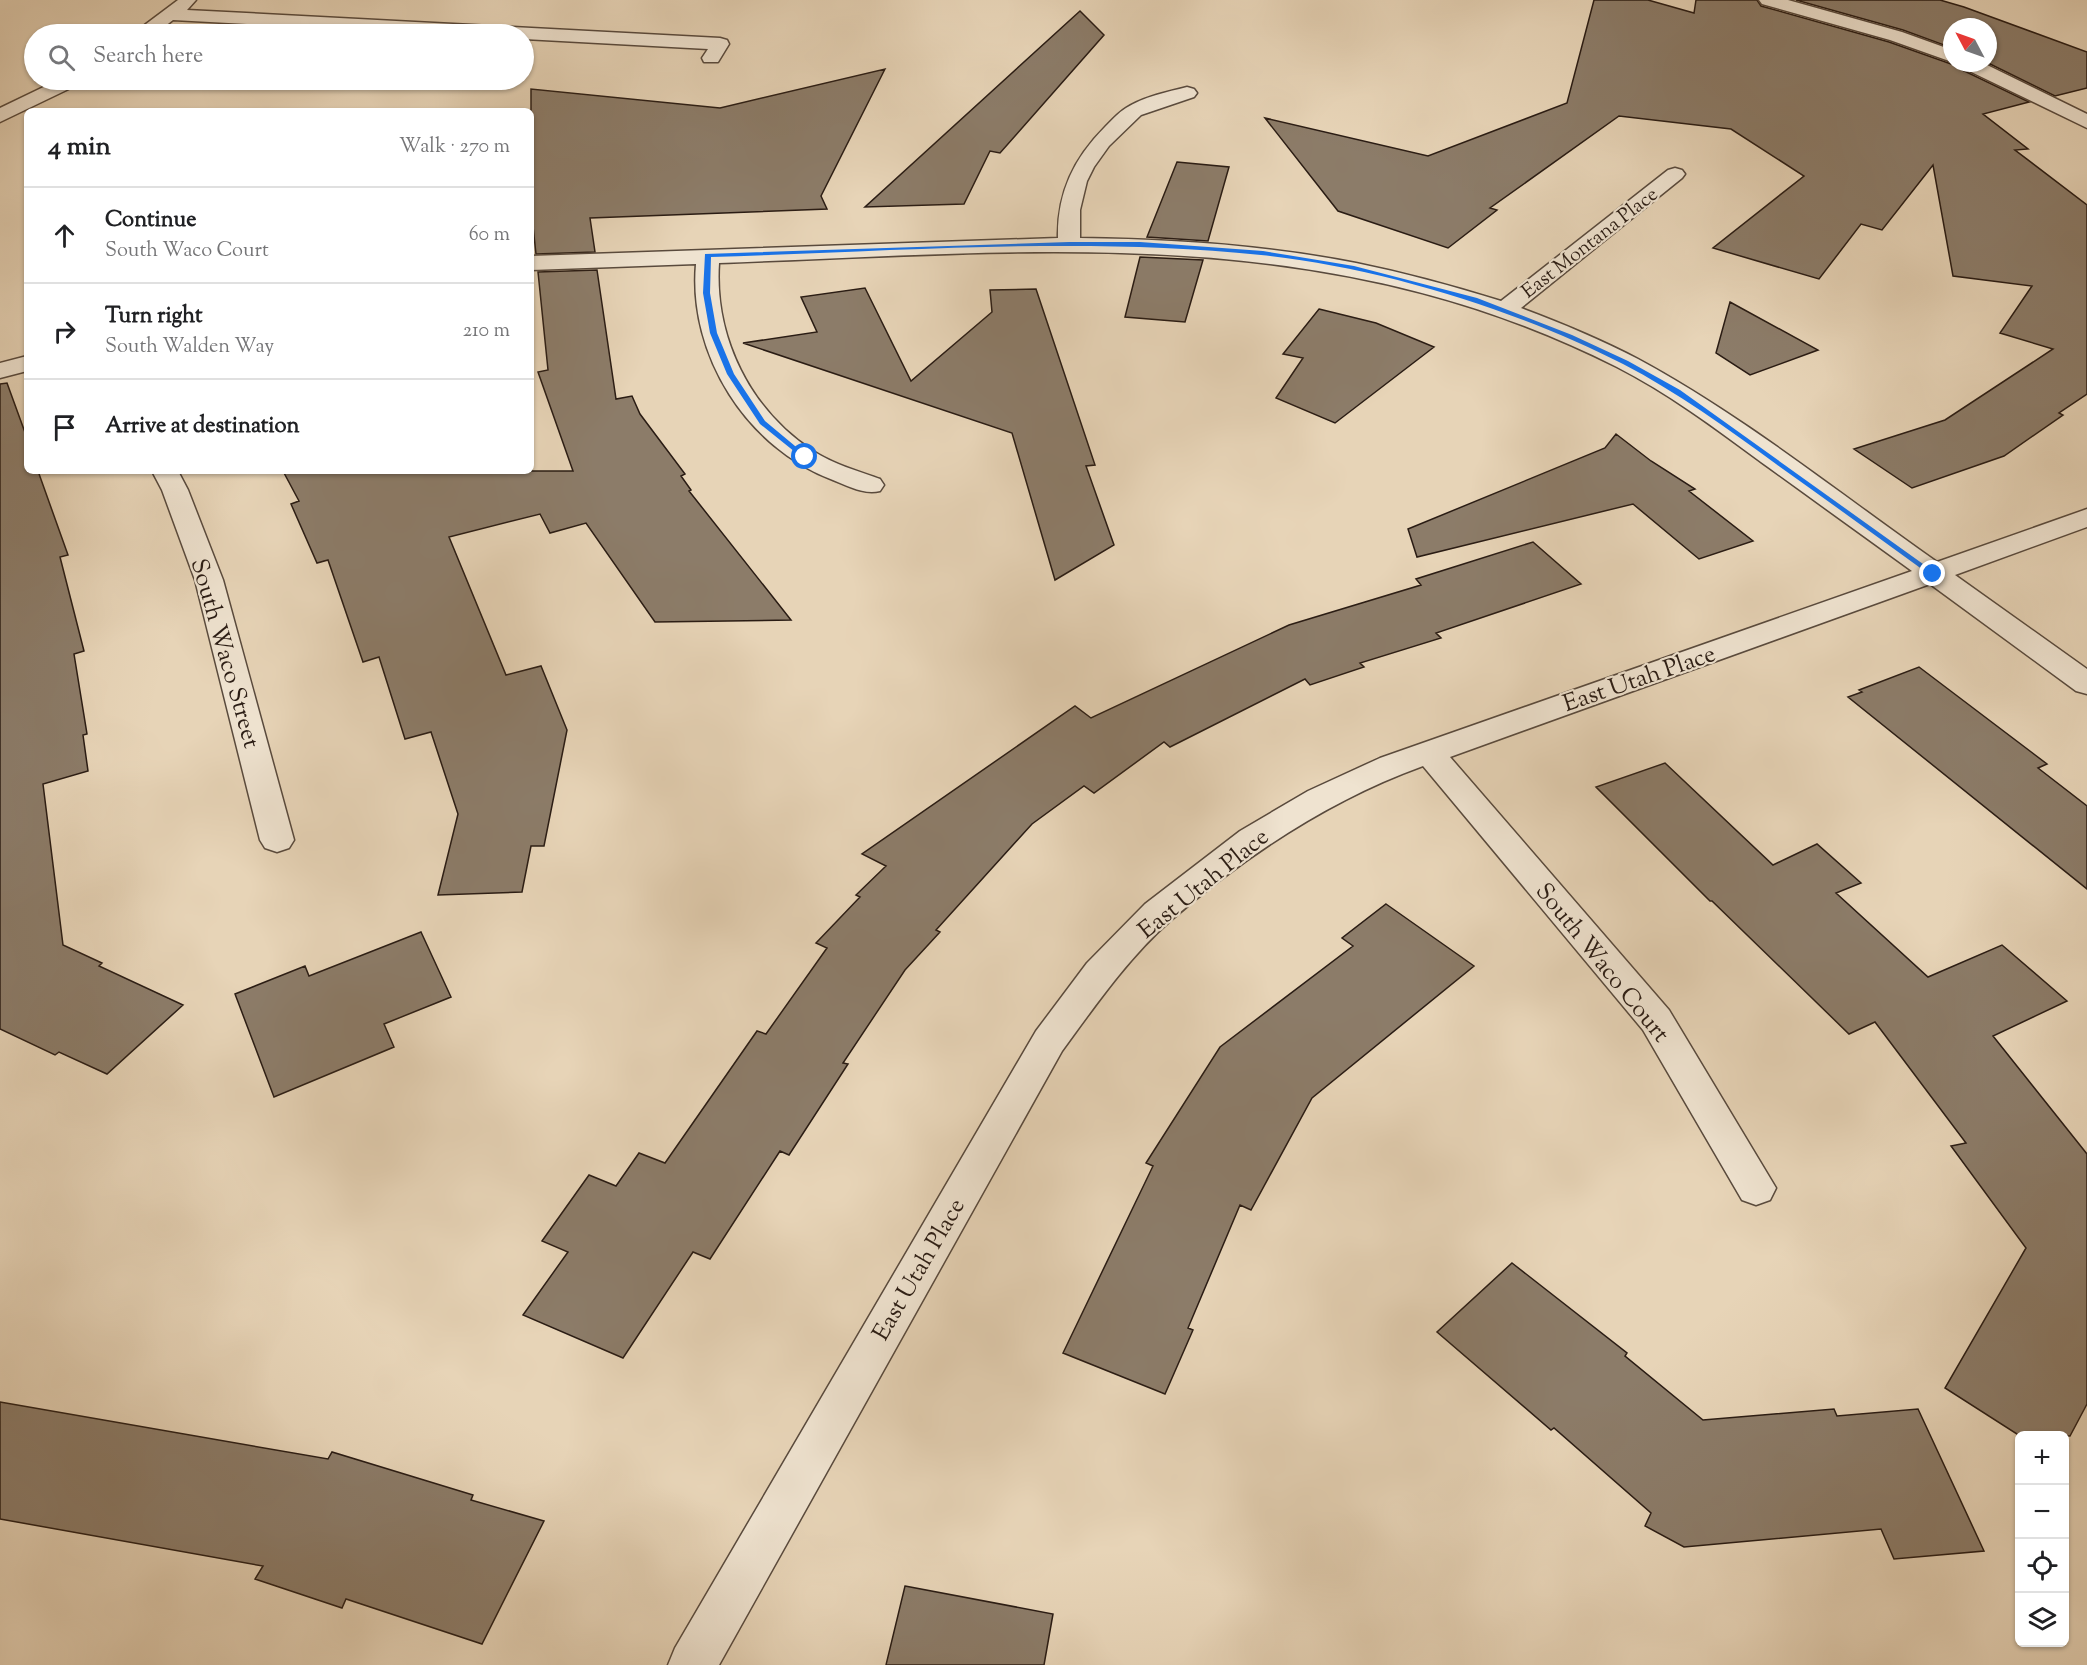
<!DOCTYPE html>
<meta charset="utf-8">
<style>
body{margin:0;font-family:"Sorts Mill Goudy",serif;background:#f6f6f6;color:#202124}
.controls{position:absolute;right:18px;bottom:18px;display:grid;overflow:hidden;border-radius:9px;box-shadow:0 2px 4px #0004}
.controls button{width:54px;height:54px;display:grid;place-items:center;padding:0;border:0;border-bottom:2px solid #e0e0e0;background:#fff;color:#202124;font:30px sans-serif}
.compass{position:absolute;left:1943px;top:18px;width:54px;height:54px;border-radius:50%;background:#fff;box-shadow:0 2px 4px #0004;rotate:311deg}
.stop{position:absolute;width:18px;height:18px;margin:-14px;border:4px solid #1a73e8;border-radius:50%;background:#fff}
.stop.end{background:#1a73e8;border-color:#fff;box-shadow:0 2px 6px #0008}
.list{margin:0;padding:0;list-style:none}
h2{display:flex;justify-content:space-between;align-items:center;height:78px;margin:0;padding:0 24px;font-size:26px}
h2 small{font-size:20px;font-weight:400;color:#757577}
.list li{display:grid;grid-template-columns:39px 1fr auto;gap:18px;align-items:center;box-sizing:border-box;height:96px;padding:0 24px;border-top:2px solid #e0e0e0}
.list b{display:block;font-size:22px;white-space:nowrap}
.list p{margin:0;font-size:20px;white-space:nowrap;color:#757577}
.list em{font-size:20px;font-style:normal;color:#757577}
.icon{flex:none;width:33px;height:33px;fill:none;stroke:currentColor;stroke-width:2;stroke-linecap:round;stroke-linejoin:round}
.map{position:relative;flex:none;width:2087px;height:1665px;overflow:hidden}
.search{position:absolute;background:#fff;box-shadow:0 2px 4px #0004;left:24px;top:24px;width:510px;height:66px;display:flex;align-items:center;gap:15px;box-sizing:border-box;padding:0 21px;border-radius:33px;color:#757577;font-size:22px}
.panel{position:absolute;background:#fff;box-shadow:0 2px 4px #0004;left:24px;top:108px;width:510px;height:366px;border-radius:9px}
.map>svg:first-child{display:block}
.building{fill:#8c7c69;stroke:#2a1c14;stroke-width:1.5}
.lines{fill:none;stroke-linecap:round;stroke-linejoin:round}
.minor-casing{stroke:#594a3d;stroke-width:3}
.minor{fill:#efe3d0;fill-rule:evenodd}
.route{fill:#1a73e8}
.labels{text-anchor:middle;stroke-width:4.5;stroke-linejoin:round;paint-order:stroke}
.far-street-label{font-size:20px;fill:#2a1c14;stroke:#efe3d0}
.street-label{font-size:24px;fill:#2a1c14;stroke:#efe3d0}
</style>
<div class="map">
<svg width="2087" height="1665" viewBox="0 0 2087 1665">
<rect width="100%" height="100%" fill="#e7d4b7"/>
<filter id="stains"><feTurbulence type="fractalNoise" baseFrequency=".00333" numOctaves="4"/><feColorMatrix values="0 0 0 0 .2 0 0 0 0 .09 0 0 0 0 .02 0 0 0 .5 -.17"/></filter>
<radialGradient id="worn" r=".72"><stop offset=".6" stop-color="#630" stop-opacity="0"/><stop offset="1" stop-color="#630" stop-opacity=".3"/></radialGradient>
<path class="building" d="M1594,0H1648L1694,13L1696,0H1757L1761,6L1889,42L1951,64L1957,63L1960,69L2029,102L1983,114L2028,149L2015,150L2087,205V394L2059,413L2063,415L2004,456L1912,488L1854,449L1945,420L2053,349L2000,333L2032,286L1953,276L1933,165L1882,230L1861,224L1819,279L1713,248L1804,176L1731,129L1619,116L1490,208L1497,210L1448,248L1338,211L1265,118L1428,156L1567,103Z
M1796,0H1940L1964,7L2087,52V88L2055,96L1988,63V27H1952V48L1903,30Z
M1080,11L1104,35L1000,153L990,151L964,204L865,207Z
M885,69L821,196L827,209L590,218L595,252L536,254L531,208V89L720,108Z
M1177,162L1229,167L1208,241L1147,237Z
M1140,257L1203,260L1185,322L1125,317Z
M597,270L616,399L632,396L640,414L685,474L681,476L691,490L689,491L791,620L655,622L586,523L550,533L540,514L449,537L506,675L541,666L567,730L544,846H531L522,892L438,895L458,814L431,732L405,739L379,657L363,662L328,560L317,563L291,504L299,501L283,471H573L538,372L548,370L538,272Z
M865,288L911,381L992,312L990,290L1036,289L1095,465L1086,466L1114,545L1055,580L1012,433L743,343L817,332L801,297Z
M1730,302L1818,350L1750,375L1716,353Z
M1319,309L1376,323L1434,347L1335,423L1276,398L1303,358L1283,354Z
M7,383L27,438V471H38L68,555L60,557L84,651L74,654L87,734L83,735L88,771L43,784L63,945L102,963L99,966L183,1005L107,1074L59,1052L55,1055L0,1029V384Z
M1616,434L1651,461L1695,489L1689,491L1753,541L1699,559L1633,504L1417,557L1408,529L1605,448Z
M1533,542L1581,584L1436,633L1441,638L1360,663L1364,667L1310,685L1305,679L1170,747L1164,742L1094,793L1084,786L1032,824L936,930L940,932L905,970L843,1063L848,1064L789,1155L780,1151L710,1259L693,1252L623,1358L523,1315L568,1252L542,1241L589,1175L616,1186L639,1153L665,1163L757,1031L766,1034L827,948L816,943L860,897L856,895L886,866L862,854L1075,706L1091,718L1289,625L1421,585L1416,579Z
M1919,667L2047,764L2038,768L2087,806V889L1848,697L1862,692L1859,690Z
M1665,763L1773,865L1817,844L1861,883L1836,893L1928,977L2002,945L2067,1001L1993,1036L2087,1154V1404L2070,1436H2020L1945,1388L2026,1248L1951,1146L1966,1143L1875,1022L1849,1034L1712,901H1710L1596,787Z
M1386,904L1474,966L1312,1098L1251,1210L1240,1205L1188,1328L1193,1330L1165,1394L1063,1353L1153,1166L1146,1163L1220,1047L1353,946L1342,938Z
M421,932L451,997L384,1024L394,1047L274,1097L235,994L305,966L309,976Z
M1512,1263L1627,1353L1625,1356L1703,1420L1834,1409L1837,1416L1918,1409L1984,1551L1894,1559L1881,1529L1684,1547L1645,1526L1651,1513L1554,1428L1551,1430L1437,1332Z
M0,1402L328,1459L332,1452L473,1495L471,1500L544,1521L482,1644L346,1599L342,1608L255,1579L263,1566L0,1519Z
M905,1586L1053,1614L1044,1665H886Z"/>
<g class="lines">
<defs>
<path id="minor" d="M178,0H196L187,10L720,38L727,40L729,44L718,62H704L702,58L708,49L524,39V34H437L173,20L155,34H135L138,30Z
M1759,0H1788L1902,32L1952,50V62L1890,40L1762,4Z
M1959,63H1983L2087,114V128L1961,67Z
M58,80H82L79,84L0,122V108Z
M1187,87L1194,89L1197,93L1194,97L1141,115L1109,146L1094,167L1087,181L1080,210V238C1172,239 1265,245 1356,263C1405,273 1453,286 1501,301L1668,170L1675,168L1682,170L1685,174L1682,178L1521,308C1561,323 1600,339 1638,359C1742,415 1840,494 1937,562L2087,509V527L1955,575L2087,669V694L2076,691L1930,584L1450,757L1669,1010L1776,1188L1770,1200L1756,1205L1742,1200L1643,1030L1423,766C1329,800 1245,856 1170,921C1128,958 1095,1006 1062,1051L719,1665H668L675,1648L1036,1031L1087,963L1145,904L1240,831L1308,791L1380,758L1912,571C1862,535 1811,498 1761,462C1715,428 1668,393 1617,367C1325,219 1033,252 719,263C714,337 750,410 813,451C833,464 858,471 880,479L884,485L880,491C864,495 848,486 833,480C747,448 688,355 696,264L531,270V256L1058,238C1057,193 1074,158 1105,127C1112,120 1118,113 1126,108C1143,97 1167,92 1187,87Z
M27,356V371L0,378V363Z
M152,471H178L188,490L223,580L294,840L289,848L277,852L265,848L260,840L195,580L162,490Z"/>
</defs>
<use href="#minor" class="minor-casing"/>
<use href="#minor" class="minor"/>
</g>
<path class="route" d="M1069,242H1140L1263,251L1354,266L1477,298L1572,335L1628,361L1680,390L1937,574L1930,575C1879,538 1828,501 1776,464C1727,428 1677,392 1623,364C1517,310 1379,267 1261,255C1078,236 893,252 711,257L710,293L717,333L734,374L765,421L807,456L808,457L805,460L760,424L727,374L710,333L703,293L705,254Z"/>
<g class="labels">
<g class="far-street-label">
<text transform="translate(1589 242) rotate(-38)" y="7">East Montana Place</text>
</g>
<g class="street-label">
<text transform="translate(226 653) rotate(74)" y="8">South Waco Street</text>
<text transform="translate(1639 678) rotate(-19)" y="8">East Utah Place</text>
<text transform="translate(1203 883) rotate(-39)" y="8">East Utah Place</text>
<text transform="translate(1603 962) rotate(51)" y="8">South Waco Court</text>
<text transform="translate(918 1269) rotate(-60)" y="8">East Utah Place</text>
</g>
</g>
<rect width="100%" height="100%" filter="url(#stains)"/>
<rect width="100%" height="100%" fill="url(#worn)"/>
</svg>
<div class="controls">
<button>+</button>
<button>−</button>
<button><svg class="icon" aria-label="locate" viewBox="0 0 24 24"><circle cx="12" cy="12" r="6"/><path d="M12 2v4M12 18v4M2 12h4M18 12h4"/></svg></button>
<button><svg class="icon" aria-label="layers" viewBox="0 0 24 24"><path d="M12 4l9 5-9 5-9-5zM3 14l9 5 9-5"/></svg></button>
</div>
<svg class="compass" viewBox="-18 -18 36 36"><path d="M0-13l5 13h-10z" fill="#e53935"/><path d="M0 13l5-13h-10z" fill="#757577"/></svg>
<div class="stop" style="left:805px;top:457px"></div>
<div class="stop end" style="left:1933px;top:574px"></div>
<div class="search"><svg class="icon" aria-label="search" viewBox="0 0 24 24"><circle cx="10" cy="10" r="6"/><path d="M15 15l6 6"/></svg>Search here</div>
<section class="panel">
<h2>4 min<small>Walk · 270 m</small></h2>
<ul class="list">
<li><svg class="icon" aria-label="ahead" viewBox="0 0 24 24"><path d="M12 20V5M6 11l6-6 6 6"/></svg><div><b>Continue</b><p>South Waco Court</p></div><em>60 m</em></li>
<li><svg class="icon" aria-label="right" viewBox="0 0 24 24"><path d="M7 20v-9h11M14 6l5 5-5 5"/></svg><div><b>Turn right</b><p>South Walden Way</p></div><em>210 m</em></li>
<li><svg class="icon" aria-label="arrive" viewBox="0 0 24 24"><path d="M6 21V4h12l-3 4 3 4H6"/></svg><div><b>Arrive at destination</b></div></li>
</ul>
</section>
</div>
